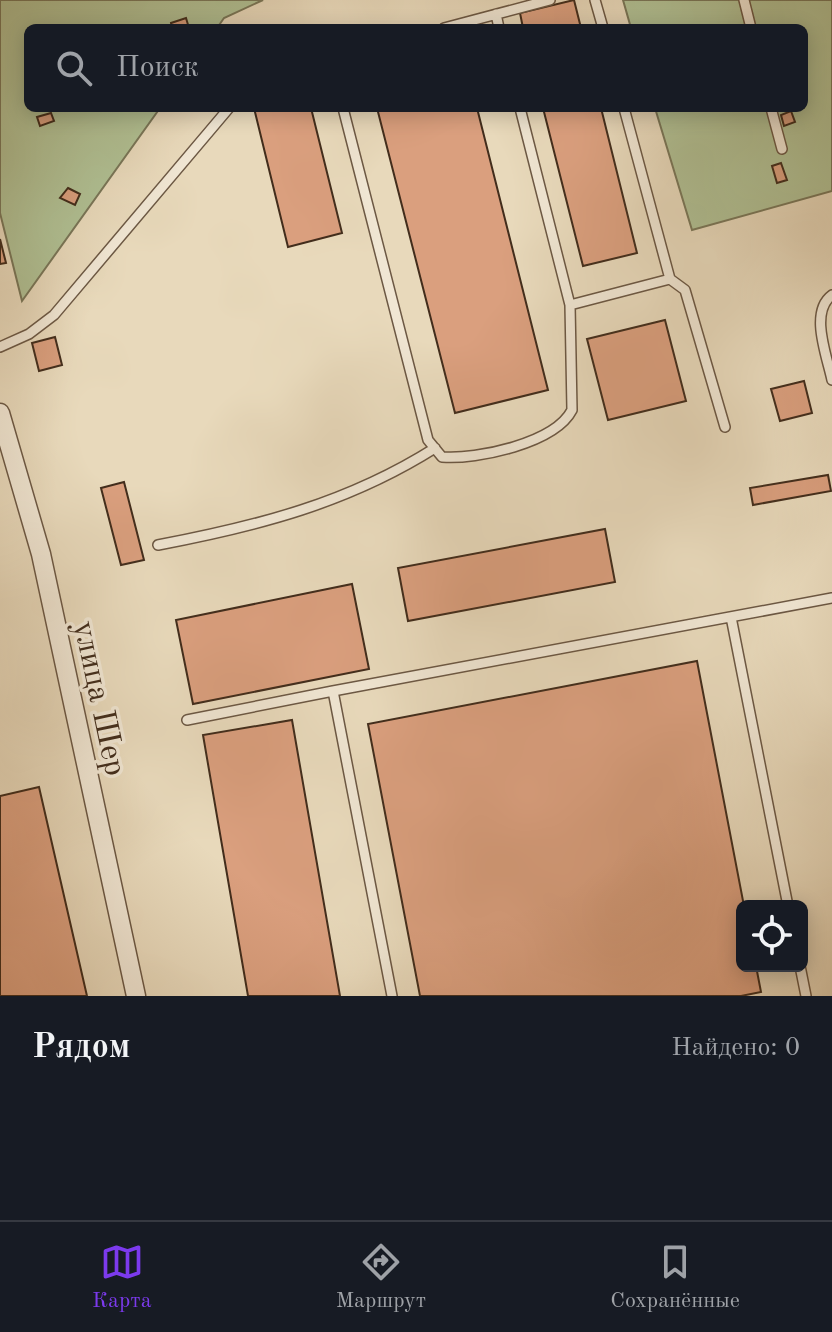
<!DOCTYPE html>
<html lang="ru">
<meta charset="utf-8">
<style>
body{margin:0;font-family:"Old Standard TT",serif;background:#20242c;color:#f1f3f6}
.controls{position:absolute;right:24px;bottom:24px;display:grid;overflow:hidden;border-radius:12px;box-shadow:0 4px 20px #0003}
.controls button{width:72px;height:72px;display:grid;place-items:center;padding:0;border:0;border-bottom:2px solid #363941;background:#171b24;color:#f1f3f6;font:40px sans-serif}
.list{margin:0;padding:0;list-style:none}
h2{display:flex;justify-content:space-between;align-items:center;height:104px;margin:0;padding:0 32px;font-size:34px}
h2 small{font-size:26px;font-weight:400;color:#9ea1a6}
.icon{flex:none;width:44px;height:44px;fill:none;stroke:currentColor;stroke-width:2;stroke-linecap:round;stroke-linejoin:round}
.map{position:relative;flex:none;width:832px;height:996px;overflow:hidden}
.search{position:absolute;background:#171b24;box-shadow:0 4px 20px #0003;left:24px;right:24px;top:24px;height:88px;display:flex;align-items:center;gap:20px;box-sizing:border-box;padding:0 28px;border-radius:12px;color:#9ea1a6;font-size:30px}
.sheet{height:224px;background:#171b24}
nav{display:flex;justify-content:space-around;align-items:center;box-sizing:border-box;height:112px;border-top:2px solid #363941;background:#171b24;font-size:22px;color:#9ea1a6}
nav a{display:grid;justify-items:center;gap:4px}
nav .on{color:#7c3aed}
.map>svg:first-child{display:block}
.garden{fill:#b0c094;stroke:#797658;stroke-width:2}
.building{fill:#da9f7e;stroke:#422d1c;stroke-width:2}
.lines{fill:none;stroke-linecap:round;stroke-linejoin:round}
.lane-casing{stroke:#6c5844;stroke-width:12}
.street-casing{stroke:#6c5844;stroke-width:21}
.lane{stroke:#f0e6d3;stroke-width:9}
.street{stroke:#f0e6d3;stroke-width:18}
.labels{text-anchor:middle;stroke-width:7;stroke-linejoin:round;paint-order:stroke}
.street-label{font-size:32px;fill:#422d1c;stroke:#f0e6d3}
</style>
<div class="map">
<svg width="832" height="996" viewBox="0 0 832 996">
<rect width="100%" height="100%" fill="#e8d9bb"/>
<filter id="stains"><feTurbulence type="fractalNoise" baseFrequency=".0025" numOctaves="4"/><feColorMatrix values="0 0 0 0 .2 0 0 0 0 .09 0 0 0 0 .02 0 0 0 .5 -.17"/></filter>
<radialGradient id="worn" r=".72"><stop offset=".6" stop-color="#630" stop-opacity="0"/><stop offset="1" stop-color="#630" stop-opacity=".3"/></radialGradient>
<path class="garden" d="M0,0H263L224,18L217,28H28V108H160L22,301L0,213Z
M623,0H832V191L692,230L655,108H804V28H631Z"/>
<path class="building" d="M574,0L581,28H523L520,13Z
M186,18L189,28H172L171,23Z
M254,108H311L342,233L288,247Z
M377,108H477L548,390L455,413Z
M543,108H601L637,253L583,266Z
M791,111L795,122L784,126L781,115Z
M51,113L54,121L40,126L37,117Z
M781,163L787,180L777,183L772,166Z
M68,188L80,194L75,205L60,198Z
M0,239L6,263L0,264Z
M665,320L686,401L608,420L587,339Z
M55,337L62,365L39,371L32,343Z
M804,381L812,413L780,421L771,389Z
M828,475L831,491L753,505L750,488Z
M124,482L144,560L121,565L101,488Z
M605,529L615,582L408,621L398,568Z
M352,584L369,669L193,704L176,620Z
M697,661L744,906L742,966H756L761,992L741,996H420L368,724Z
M292,720L340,996H248L203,735Z
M39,787L87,996H0V796Z"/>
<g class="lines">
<defs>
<path id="lane" d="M595,0L603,28
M744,0L751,28
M496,14L499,28
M444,28L550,0
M343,108L428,440L442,457C477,460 555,443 572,410L570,305L520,108
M624,108L670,279
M771,108L782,149
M832,295C809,312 827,356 832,380
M570,305L670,279L685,290L725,427
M0,347L29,334L54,315L229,108
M158,545C258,526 348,503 435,448
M731,617L788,906
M333,691L832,598
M187,720L333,691L392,996
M800,966L806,996"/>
<path id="street" d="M0,413L41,554L136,996"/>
</defs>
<use href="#lane" class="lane-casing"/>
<use href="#street" class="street-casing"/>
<use href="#lane" class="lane"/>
<use href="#street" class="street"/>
</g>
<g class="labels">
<g class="street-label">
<text transform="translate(101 698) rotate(78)" y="11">улица Шер</text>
</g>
</g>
<rect width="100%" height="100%" filter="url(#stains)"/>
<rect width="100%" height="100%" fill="url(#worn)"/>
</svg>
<div class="controls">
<button><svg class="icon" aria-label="locate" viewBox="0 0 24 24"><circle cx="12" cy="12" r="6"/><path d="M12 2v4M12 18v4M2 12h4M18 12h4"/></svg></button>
</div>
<div class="search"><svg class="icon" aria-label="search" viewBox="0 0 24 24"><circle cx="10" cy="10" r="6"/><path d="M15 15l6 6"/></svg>Поиск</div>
</div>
<section class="sheet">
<h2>Рядом<small>Найдено: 0</small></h2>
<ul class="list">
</ul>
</section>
<nav>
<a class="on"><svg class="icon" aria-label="map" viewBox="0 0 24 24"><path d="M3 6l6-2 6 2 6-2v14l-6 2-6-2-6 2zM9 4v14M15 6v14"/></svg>Карта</a>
<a><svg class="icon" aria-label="directions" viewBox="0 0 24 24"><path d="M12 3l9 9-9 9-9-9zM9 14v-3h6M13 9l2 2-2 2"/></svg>Маршрут</a>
<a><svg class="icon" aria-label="saved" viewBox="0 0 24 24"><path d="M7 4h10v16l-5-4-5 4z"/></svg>Сохранённые</a>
</nav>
